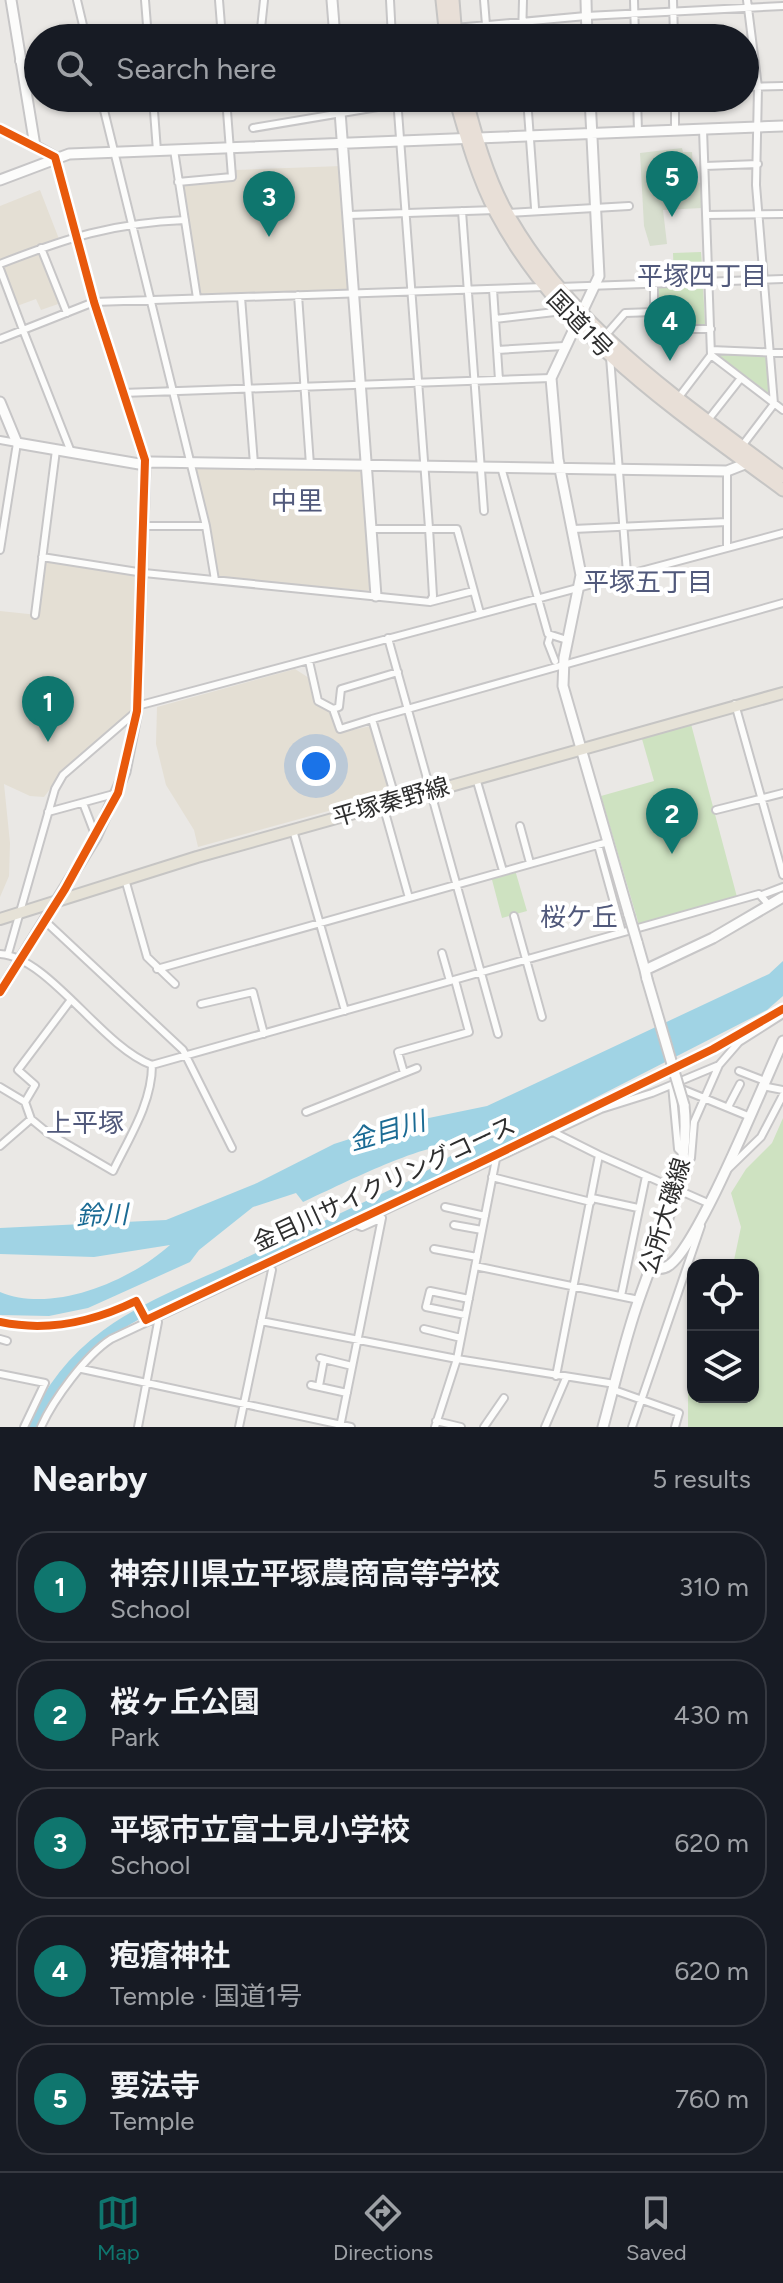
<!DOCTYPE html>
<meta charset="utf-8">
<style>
body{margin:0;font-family:Figtree,"Noto Sans JP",sans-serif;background:#20242c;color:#f1f3f6}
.controls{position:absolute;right:24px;bottom:24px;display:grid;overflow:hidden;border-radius:16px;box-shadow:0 2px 6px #0004}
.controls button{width:72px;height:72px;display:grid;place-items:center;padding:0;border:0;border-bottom:2px solid #363941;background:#171b24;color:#f1f3f6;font:40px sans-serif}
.you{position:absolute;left:316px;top:766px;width:28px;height:28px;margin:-20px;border:6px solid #fff;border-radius:50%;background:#1a73e8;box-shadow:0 0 0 12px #1a73e833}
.badge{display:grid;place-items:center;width:52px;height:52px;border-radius:50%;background:#0f766e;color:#fff;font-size:26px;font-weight:700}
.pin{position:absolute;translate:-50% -66px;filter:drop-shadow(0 2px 4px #0008)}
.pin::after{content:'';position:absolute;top:42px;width:28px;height:24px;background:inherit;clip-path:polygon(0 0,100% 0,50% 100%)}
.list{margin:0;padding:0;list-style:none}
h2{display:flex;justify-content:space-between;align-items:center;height:104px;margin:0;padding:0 32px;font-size:34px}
h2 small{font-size:26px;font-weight:400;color:#9ea1a6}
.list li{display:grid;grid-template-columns:52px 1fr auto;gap:24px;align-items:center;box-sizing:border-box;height:112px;margin:0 16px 16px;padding:0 16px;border:2px solid #363941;border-radius:32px}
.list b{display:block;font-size:30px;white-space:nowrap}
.list p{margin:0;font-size:26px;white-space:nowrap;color:#9ea1a6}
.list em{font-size:26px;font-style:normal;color:#9ea1a6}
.icon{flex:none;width:44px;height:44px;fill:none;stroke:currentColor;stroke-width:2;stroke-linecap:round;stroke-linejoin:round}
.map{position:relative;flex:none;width:783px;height:1427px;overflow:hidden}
.search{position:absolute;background:#171b24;box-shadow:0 2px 6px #0004;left:24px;right:24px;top:24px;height:88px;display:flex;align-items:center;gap:20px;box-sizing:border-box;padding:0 28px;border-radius:44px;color:#9ea1a6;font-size:30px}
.sheet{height:744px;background:#171b24}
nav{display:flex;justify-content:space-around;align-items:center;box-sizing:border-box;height:112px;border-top:2px solid #363941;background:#171b24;font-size:22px;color:#9ea1a6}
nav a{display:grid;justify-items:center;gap:4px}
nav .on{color:#0f766e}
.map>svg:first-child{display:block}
.education{fill:#e4dfd4}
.green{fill:#cee2c1}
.cemetery{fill:#d7dece}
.water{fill:#a0d3e4}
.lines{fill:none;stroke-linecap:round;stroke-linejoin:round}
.river{stroke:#a0d3e4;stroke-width:10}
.street-casing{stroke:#c7c6c7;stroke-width:10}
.secondary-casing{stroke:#c7c6c7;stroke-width:13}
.primary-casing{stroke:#c6c5c4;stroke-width:14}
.highway-casing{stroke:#c6c5c4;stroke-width:15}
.street{stroke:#fcfcfb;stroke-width:6}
.secondary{stroke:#fcfcfb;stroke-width:9}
.primary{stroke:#e6e2d7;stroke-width:10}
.highway{stroke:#e8dfd7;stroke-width:11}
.secondary-bridge-casing{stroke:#c7c6c7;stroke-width:13;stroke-linecap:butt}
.secondary-bridge{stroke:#fcfcfb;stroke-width:9}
.cycleway-casing{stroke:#fff;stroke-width:13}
.cycleway{stroke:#e8590c;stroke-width:8}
.labels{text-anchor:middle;stroke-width:8;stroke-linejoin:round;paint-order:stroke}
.street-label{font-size:24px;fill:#2e2e2e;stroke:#fff}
.neighbourhood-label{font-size:26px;fill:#51597b;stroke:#fff}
.water-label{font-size:26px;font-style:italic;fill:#1b6b94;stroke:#fff}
</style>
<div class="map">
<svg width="783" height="1427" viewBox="0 0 783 1427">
<rect width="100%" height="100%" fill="#eae8e5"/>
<path class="education" d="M341,166L348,291L200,294L183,183L236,179L235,170Z
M40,190L59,239L0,260V206Z
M40,252L61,303L41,310L36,299L17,306L2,265Z
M194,469L364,470L373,591L217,578Z
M44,560L136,574L130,713L63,772L44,797L30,796L4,784L10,843L9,876L0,897V611L38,615Z
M295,669L309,678L315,703L332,713L338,733L371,726L390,794L198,847L194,830L166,785L156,744L157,707Z"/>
<path class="green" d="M701,252L703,279L674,280L673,253Z
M703,285L705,325L679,326L657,310L658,287Z
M718,353L765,354L771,395L717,355Z
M691,724L737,897L639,925L601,796L654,781L642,739Z
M515,870L527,911L502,918L491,876Z
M783,1118V1427H688V1356L693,1348V1397H753V1265H733L741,1227L731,1193L746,1169L772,1143Z"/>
<path class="cemetery" d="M682,148L683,152H692L694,182L701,183L702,208L663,210L667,244L650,246L644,226L640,153Z"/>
<path class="water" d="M783,961V996L767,1010L427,1184L236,1273L239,1261L415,1178L470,1144C432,1137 341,1185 303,1202L296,1193L253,1207L199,1250L190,1262L88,1308L49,1316L0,1315V1292C53,1314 130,1281 170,1245L94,1257L0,1254V1228L166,1220L257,1183L334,1144L390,1126L487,1106L769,974Z"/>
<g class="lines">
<path class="river" d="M33,1427C75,1327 158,1305 249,1262"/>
<defs>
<path id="street" d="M77,0L86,38
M145,0L148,38
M219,0L222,38
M390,0L392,38
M484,0L486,25
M634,0L635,38
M673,0L674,38
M492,25L493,38
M455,28L586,16L783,6
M260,38L264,0
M325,38L444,29
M522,38L523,0
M19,61L38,59
M745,87L783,86
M101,98L206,526L215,580
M153,98L157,151
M397,98L429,528L433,596L430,602
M527,98L535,208
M637,98L638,131
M675,98V130
M253,128L431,98
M0,129L35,146
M174,150L197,298
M55,157L94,302L145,465
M705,166L758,164
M178,182L232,177L226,98
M462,211L484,511
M507,213L629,206
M349,215L495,210
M706,215L783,214
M41,248L67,313
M0,264C67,238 112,223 185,220
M0,269L23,330L94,302L544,287
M654,284V312L677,329H711
M559,287L783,279
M493,289L499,380
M298,295L310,465
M241,297L254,464
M495,319L563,311
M604,337L625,313L654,312
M0,339L23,330L71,452
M497,350L564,346
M711,350L783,353
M711,355L783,410
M610,357L627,573
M122,393L551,378
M679,397L711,355L703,129
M708,420L741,378
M0,440L17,443L0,550
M742,446L774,404L756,185L758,87L747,0
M501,467L548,634L567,640
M145,526H206
M371,529H457L480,613
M573,529L727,522
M727,547V471
M42,557L144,573L430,602L473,591
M35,615L56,450
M550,636L548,643L555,661
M388,638L498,1034
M309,661L318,701L333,709L340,729L372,719L396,800
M735,704L783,875
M137,706L783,533
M333,709L339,707L341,689L398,672
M372,719L783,603
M476,778L503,871
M83,803L96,837
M383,805L409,898
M716,810L783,793
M48,812L114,794
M520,826L530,863
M293,830L345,1011
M598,845L622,932
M125,879L147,957L175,984
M762,895L783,887
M514,916L542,1017
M45,921L183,1050L232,1148
M442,953L450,981
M0,954C49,957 101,1046 152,1065L759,894L769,905
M8,954L55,789L63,775L137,711
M157,969L608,842
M201,1004L253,992L264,1034
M739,1071L765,1081
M404,1073L398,1052L469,1032L455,980
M762,1086L783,1090
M0,1087L25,1102L31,1119L48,1133L113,1171C129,1138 152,1103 152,1065
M25,1102L35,1085L18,1070L70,1001
M728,1107L740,1084
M306,1112L417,1068
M553,1132L599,1155
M0,1146L31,1119
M685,1156L678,1149L672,1085L748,1116
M683,1166L691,1158L694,1122L719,1065
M729,1168L761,1137L783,1095
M492,1177L591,1202
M592,1198L638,1208
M445,1207L485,1216
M357,1225L362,1227L382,1218
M454,1225L482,1230
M434,1249L477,1257
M475,1266L639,1300
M621,1296L646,1176
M465,1315L426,1307L430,1291L469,1299
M261,1321L457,1359L615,1384
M424,1329L461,1338
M0,1339L7,1341
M320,1358L352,1366
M82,1369L351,1427
M0,1374L45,1383L24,1427
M556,1376L599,1155L710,1204
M311,1385L347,1393
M319,1386L324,1359
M614,1390L679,1413L675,1427
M436,1421L461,1427
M41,1427C53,1400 86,1355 111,1339L601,1109L652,1093L719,1065L739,1042L783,1014
M138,1427L158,1322
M239,1427L272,1270
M340,1427L382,1218
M435,1427L457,1359L496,1159
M484,1427L504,1398
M545,1427L566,1378
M632,1427L701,1226"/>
<path id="secondary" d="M11,0L35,146L55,157
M332,0L335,38
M586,0L587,38
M339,98L376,596
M590,98L599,276L551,378L558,459L581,575L564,658L563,686L629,915
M0,180L69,154L783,126
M0,402L17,443L145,465L151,462L727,471L750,462
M637,942L645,970
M647,979L645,970L713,938L783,897
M0,992L96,837L125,772L137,711L145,465
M650,1267C656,1268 662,1270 668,1266C698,1248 764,1082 783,1041
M603,1427C614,1387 623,1347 636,1308C658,1242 692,1176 684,1105"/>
<path id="primary" d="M0,919L197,857L783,693"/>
<path id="highway" d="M442,0L446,38
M453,0L456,38
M455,98C466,137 477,177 496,213C561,335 675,410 783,490
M466,98C476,135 486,173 504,207C569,327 677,397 783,477"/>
</defs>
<use href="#street" class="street-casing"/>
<use href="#secondary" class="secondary-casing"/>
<use href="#primary" class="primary-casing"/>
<use href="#highway" class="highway-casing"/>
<use href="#street" class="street"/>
<use href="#secondary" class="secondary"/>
<use href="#primary" class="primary"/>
<use href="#highway" class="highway"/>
<defs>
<path id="secondary-bridge" d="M629,915L637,942
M647,979L684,1105"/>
</defs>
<use href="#secondary-bridge" class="secondary-bridge-casing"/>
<use href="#secondary-bridge" class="secondary-bridge"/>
<defs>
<path id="cycleway" d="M0,129L55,157L94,302L145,460L137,711L118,793L65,889L0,992
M0,1322C47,1332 93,1322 136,1301L146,1320L475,1165L713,1049L783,1009"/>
</defs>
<use href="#cycleway" class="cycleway-casing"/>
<use href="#cycleway" class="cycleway"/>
</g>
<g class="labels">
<g class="street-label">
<text transform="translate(580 324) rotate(46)" y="8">国道1号</text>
<text transform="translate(391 802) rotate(-16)" y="8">平塚秦野線</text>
<text transform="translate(384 1184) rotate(-25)" y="8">金目川サイクリングコース</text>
<text transform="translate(665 1216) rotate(-73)" y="8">公所大磯線</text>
</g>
<g class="neighbourhood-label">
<text x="702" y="285">平塚四丁目</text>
<text x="297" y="510">中里</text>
<text x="648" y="591">平塚五丁目</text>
<text x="579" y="926">桜ケ丘</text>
<text x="85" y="1132">上平塚</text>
</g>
<g class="water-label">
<text transform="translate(387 1131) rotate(-16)" y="9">金目川</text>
<text transform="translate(102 1215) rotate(-2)" y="9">鈴川</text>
</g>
</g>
</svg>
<div class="controls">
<button><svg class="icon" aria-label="locate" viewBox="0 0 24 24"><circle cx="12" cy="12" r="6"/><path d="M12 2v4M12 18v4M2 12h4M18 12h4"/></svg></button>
<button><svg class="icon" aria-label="layers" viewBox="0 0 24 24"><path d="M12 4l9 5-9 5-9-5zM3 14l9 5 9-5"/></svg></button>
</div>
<div class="you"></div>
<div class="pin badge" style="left:48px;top:742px">1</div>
<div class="pin badge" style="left:672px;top:854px">2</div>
<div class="pin badge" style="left:269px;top:237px">3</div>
<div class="pin badge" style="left:670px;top:361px">4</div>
<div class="pin badge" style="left:672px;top:217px">5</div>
<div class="search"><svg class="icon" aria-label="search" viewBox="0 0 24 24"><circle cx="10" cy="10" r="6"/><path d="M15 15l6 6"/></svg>Search here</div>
</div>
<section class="sheet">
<h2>Nearby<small>5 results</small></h2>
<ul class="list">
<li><span class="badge">1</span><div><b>神奈川県立平塚農商高等学校</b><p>School</p></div><em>310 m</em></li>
<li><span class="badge">2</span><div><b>桜ヶ丘公園</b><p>Park</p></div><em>430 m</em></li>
<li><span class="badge">3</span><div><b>平塚市立富士見小学校</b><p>School</p></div><em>620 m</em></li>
<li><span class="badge">4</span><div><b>疱瘡神社</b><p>Temple · 国道1号</p></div><em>620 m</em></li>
<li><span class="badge">5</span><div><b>要法寺</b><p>Temple</p></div><em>760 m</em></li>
</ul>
</section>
<nav>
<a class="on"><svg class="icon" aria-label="map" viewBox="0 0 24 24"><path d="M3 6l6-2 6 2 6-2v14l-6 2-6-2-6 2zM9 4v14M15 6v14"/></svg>Map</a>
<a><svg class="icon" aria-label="directions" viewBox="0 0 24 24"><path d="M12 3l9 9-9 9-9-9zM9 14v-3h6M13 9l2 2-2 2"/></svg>Directions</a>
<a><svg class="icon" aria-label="saved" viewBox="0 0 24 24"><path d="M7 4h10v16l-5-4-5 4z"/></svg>Saved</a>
</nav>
